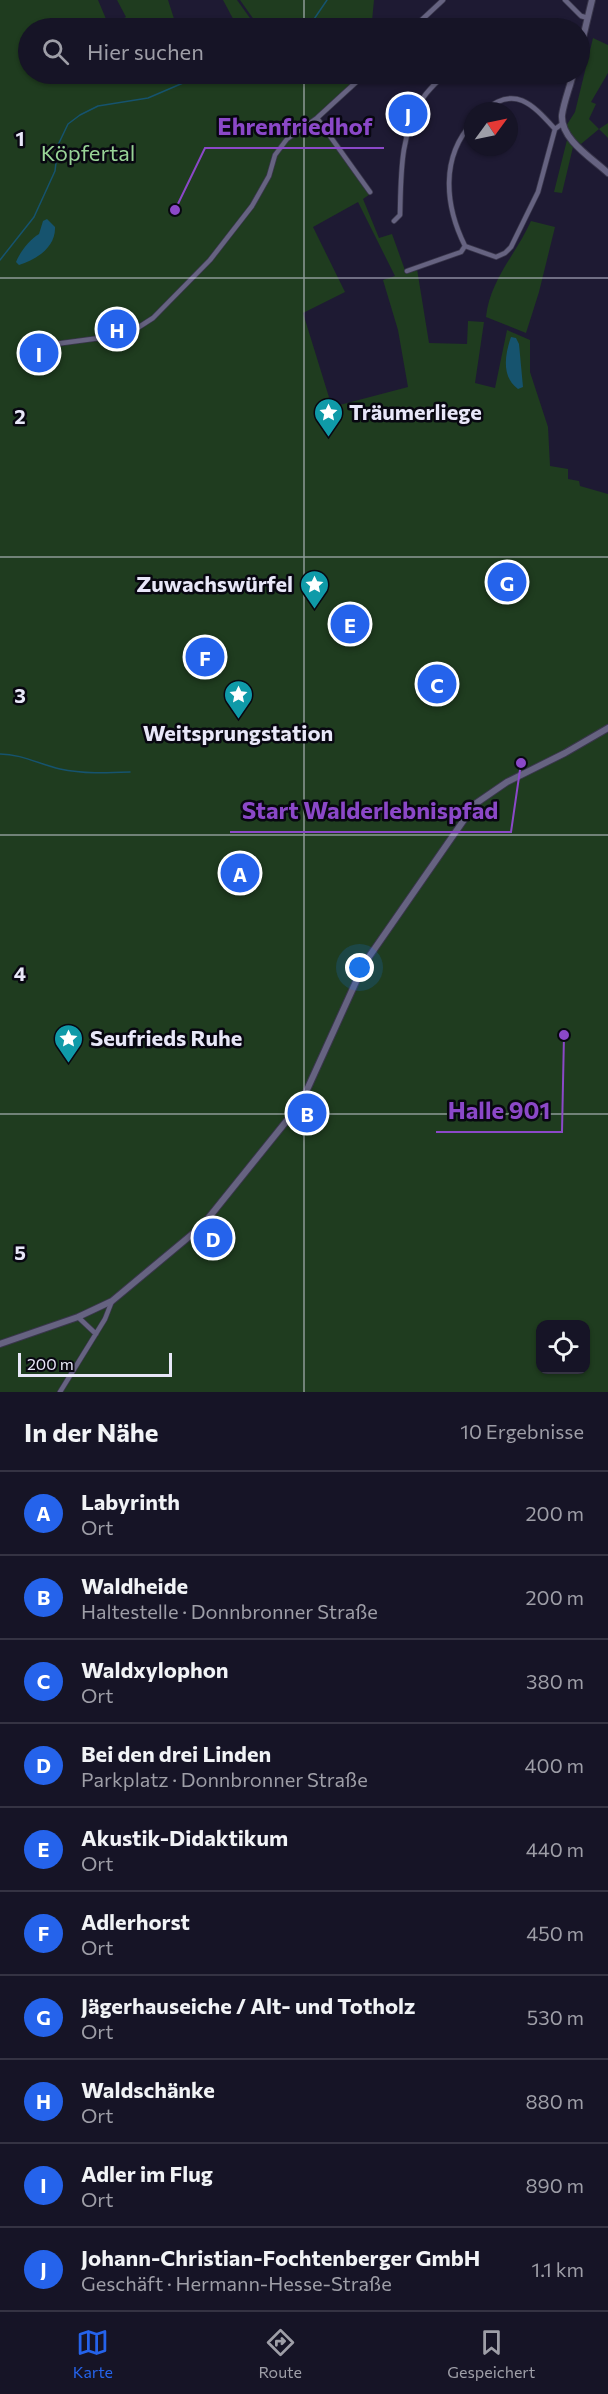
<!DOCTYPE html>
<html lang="de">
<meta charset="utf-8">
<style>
body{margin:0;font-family:Commissioner,sans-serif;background:#232132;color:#f1f3f6}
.controls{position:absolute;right:18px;bottom:18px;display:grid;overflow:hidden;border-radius:12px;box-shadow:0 2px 4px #0004}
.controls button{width:54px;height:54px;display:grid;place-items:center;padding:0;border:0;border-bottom:2px solid #353343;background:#161426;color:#f1f3f6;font:30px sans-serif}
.compass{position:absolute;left:464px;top:102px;width:54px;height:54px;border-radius:50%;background:#161426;box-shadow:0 2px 4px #0004;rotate:57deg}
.scale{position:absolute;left:18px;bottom:15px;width:154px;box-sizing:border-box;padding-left:6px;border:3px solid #e8e7f8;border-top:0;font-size:16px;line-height:21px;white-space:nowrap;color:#e8e7f8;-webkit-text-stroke:4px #080711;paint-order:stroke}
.you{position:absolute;left:360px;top:968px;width:21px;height:21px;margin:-15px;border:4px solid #fff;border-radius:50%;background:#1a73e8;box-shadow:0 0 0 9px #1a73e833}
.badge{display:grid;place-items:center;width:39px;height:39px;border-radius:50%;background:#2563eb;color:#fff;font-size:20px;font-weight:700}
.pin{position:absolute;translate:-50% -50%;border:3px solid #fff;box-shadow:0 2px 6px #0006}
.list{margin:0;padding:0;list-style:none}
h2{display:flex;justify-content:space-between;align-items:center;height:78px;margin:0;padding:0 24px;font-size:26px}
h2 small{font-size:20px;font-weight:400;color:#9e9ea7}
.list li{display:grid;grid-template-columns:39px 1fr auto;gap:18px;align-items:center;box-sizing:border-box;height:84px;padding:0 24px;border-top:2px solid #353343}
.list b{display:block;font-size:22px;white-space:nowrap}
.list p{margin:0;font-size:20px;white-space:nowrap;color:#9e9ea7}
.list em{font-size:20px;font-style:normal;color:#9e9ea7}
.icon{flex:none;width:33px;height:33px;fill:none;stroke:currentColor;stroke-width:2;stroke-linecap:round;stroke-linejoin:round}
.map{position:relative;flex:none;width:608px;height:1392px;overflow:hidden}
.search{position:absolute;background:#161426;box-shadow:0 2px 4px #0004;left:18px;right:18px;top:18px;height:66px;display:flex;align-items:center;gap:15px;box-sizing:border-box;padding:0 21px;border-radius:33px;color:#9e9ea7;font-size:22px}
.sheet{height:918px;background:#161426}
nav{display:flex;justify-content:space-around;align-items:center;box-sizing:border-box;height:84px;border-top:2px solid #353343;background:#161426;font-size:16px;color:#9e9ea7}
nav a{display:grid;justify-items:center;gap:3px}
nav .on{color:#2563eb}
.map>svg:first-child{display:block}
.green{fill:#1f3c1f;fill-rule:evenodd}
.water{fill:#16536e}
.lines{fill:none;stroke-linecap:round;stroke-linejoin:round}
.stream{stroke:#16536e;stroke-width:1.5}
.minor-casing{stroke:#39364b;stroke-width:6}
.tertiary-casing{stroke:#39364b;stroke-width:8}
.minor{stroke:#666381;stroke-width:4.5}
.tertiary{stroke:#666381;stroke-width:6}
.grid{fill:none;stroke:#e8e7f8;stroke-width:1.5;stroke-opacity:0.55}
.labels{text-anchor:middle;stroke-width:5;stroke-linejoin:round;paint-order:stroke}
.park-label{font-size:22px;fill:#98d396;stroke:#080711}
.poi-label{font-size:22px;font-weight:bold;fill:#e8e7f8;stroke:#080711;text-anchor:start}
.grid-label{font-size:20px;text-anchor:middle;font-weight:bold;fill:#e8e7f8;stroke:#080711;stroke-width:5;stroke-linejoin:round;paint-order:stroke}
.leader{fill:none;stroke:#8b48c8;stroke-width:2}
.callout-dot{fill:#8b48c8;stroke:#080711;stroke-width:2}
.callout-label{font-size:24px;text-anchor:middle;font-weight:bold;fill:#8b48c8;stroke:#080711;stroke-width:5;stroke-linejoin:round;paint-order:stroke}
</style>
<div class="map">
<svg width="608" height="1392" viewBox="0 0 608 1392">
<rect width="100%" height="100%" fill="#1e1a33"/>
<path class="green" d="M0,0H98L109,26L126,17L117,0H168L177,28H28V74H369L320,119L373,192L363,199L379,238L392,234L406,273L417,269L429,343L467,344L468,321L484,322L475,383L495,388L507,330L530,340V372L548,427L550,466L568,469V479L579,481L580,486L608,494V1392H0ZM358,202L395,276L383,280L398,330L408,387L332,407L303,313L345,292L313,227ZM540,1324H586V1370H540Z
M223,0H237L257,28H238Z
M240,0H374L372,21L375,28H260Z
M593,38L608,45V73L591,102L596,104L589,119L599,129L608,123V138L599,129L581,144L572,137L566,126L575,112Z
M567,140L573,147L562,193L554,192Z
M531,221L555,227L539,292L526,333L486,317C490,280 516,254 531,221Z"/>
<path class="water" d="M47,219L55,227C56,247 36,260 19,265L16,262C20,252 30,239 39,234L43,221Z
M511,337L516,338L519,344L523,387L518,389C501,377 505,354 511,337Z"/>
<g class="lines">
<path class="stream" d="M308,28L327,0
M0,260L34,217L55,171L58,145L68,124L80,115L98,106L148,98L204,74
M0,754C21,754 39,764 60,769C83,774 107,773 130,772"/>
<defs>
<path id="minor" d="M565,0L581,16L588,18
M413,28L443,0
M484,111C515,84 533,105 555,129
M317,118L370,192
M394,221L400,215C401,174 400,133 423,98C429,89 438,81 445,74
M465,246L496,257L505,253L511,247L538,192L555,129L562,124
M465,246C445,206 440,157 473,122
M407,271L461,252L465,246
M55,344L115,336L139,327L153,318L210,260L252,206L269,176L275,155L287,139L317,118L365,74
M78,1317L96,1334
M60,1392L105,1319L112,1301"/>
<path id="tertiary" d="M580,50L592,0
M573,74C570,87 564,101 562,115C560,139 593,159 608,173
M0,1344L78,1317L112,1301L202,1226L301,1103L364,964L475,804L507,782L565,753L608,728"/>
</defs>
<use href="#minor" class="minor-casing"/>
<use href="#tertiary" class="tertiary-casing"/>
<use href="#minor" class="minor"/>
<use href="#tertiary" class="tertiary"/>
</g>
<path class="grid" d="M304,0V28M304,74V1392M0,278H608M0,557H608M0,835H608M0,1114H608"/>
<defs>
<symbol id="sight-pin" viewBox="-11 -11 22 30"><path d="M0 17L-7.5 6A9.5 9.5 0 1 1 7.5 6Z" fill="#0f9aa8" stroke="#080711"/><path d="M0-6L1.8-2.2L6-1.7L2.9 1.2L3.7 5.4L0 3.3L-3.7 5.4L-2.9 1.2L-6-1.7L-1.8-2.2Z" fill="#fff"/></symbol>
</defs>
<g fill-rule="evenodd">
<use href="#sight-pin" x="312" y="396" width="33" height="45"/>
<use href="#sight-pin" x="298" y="568" width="33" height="45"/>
<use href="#sight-pin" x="222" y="678" width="33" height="45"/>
<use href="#sight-pin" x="52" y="1022" width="33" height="45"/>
</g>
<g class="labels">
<g class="park-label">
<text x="88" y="161">Köpfertal</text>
</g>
<g class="poi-label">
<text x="349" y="420">Träumerliege</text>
<text x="293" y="592" text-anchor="end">Zuwachswürfel</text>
<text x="238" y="741" text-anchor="middle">Weitsprungstation</text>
<text x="90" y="1046">Seufrieds Ruhe</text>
</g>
</g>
<g class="grid-label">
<text x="20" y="146">1</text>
<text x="20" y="424">2</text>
<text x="20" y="703">3</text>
<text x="20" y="981">4</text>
<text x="20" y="1260">5</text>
</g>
<path class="leader" d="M175 210L205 148H384M521 763L511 832H230M564 1035L562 1132H436"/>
<g class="callout-dot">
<circle cx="175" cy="210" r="6"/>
<circle cx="521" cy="763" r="6"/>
<circle cx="564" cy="1035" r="6"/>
</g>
<g class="callout-label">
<text x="295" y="135">Ehrenfriedhof</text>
<text x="370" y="819">Start Walderlebnispfad</text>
<text x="499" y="1119">Halle 901</text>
</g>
</svg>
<div class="controls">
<button><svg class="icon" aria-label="locate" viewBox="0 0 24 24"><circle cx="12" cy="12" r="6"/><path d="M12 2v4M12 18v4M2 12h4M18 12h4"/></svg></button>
</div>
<svg class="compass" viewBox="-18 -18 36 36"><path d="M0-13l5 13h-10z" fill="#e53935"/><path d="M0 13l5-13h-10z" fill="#9e9ea7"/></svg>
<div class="scale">200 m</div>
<div class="you"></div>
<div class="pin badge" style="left:240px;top:873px">A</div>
<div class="pin badge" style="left:307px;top:1113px">B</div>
<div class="pin badge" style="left:437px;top:684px">C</div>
<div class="pin badge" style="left:213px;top:1238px">D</div>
<div class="pin badge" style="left:350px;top:624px">E</div>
<div class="pin badge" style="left:205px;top:657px">F</div>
<div class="pin badge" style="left:507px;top:582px">G</div>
<div class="pin badge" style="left:117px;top:329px">H</div>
<div class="pin badge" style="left:39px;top:353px">I</div>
<div class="pin badge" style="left:408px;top:114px">J</div>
<div class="search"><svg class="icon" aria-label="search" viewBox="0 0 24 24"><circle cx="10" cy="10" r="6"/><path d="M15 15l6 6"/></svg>Hier suchen</div>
</div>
<section class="sheet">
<h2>In der Nähe<small>10 Ergebnisse</small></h2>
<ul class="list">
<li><span class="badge">A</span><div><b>Labyrinth</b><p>Ort</p></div><em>200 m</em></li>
<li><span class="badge">B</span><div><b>Waldheide</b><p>Haltestelle · Donnbronner Straße</p></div><em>200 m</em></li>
<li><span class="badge">C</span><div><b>Waldxylophon</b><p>Ort</p></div><em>380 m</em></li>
<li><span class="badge">D</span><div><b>Bei den drei Linden</b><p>Parkplatz · Donnbronner Straße</p></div><em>400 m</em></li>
<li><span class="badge">E</span><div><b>Akustik-Didaktikum</b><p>Ort</p></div><em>440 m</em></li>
<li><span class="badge">F</span><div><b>Adlerhorst</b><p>Ort</p></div><em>450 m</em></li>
<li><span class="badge">G</span><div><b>Jägerhauseiche / Alt- und Totholz</b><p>Ort</p></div><em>530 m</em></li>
<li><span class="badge">H</span><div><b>Waldschänke</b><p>Ort</p></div><em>880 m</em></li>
<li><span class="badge">I</span><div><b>Adler im Flug</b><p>Ort</p></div><em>890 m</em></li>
<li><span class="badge">J</span><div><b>Johann-Christian-Fochtenberger GmbH</b><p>Geschäft · Hermann-Hesse-Straße</p></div><em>1.1 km</em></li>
</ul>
</section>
<nav>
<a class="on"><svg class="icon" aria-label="map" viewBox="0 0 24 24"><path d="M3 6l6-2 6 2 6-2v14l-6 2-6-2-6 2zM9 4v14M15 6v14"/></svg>Karte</a>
<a><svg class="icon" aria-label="directions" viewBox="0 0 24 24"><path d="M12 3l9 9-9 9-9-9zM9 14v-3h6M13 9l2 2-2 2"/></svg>Route</a>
<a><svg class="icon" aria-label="saved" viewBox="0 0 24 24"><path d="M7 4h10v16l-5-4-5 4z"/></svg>Gespeichert</a>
</nav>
